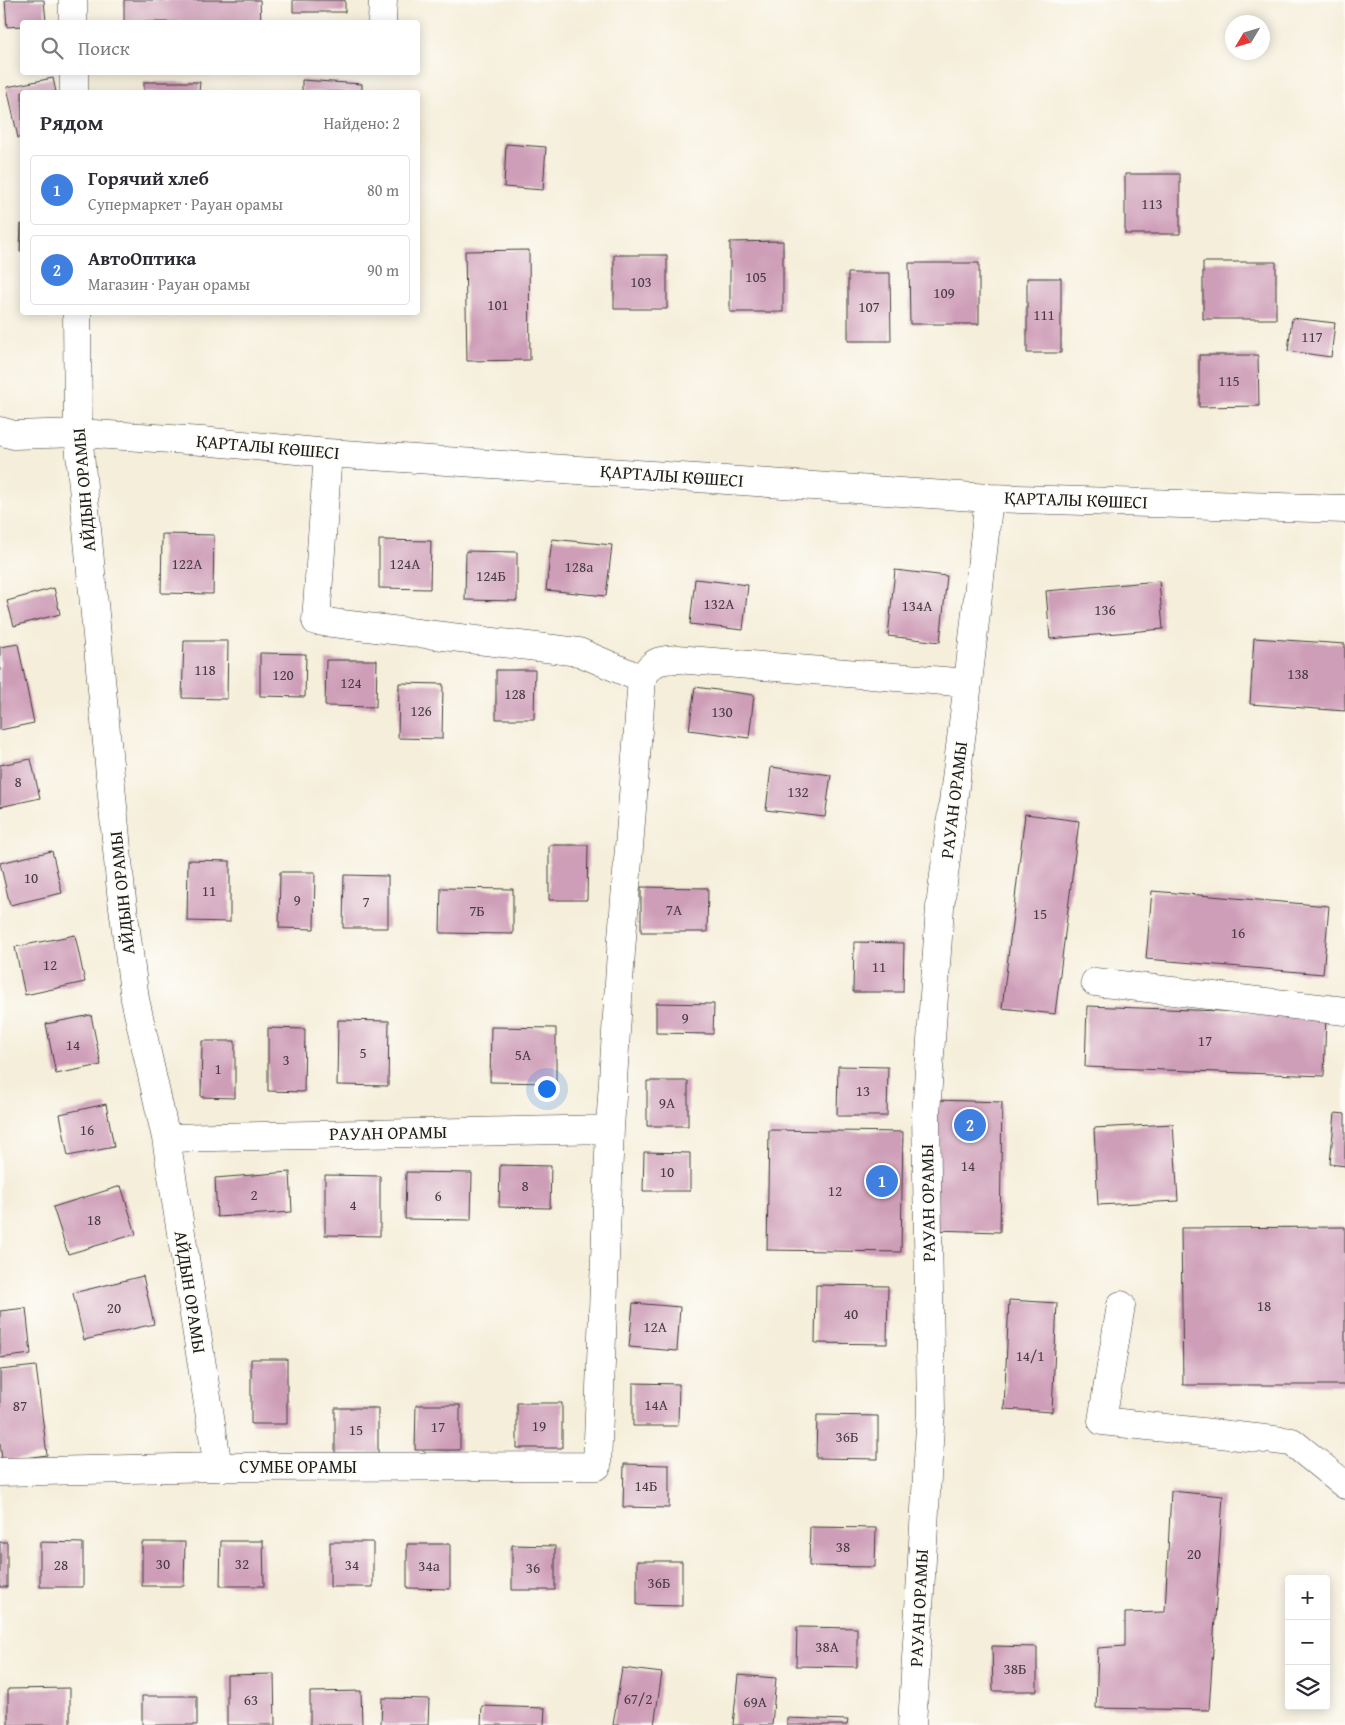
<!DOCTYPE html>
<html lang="ru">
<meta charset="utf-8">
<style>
body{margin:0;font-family:"Gentium Book Plus",serif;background:#f2f2f3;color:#2b2b33}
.controls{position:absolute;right:15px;bottom:15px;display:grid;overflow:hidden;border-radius:5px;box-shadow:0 2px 12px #0003}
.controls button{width:45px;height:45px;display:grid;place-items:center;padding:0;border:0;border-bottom:1px solid #e1e1e2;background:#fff;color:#2b2b33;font:25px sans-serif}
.compass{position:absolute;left:1225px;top:15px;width:45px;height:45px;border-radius:50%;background:#fff;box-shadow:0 2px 12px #0003;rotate:232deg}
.you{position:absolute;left:546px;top:1088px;width:18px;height:18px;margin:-12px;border:4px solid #fff;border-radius:50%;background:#1a73e8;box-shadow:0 0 0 8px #1a73e833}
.badge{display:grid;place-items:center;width:32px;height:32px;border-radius:50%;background:#0b8043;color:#fff;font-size:16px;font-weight:700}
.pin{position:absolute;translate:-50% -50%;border:2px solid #fff;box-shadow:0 1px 5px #0006}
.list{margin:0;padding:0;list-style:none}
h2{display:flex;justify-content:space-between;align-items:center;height:65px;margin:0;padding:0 20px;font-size:21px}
h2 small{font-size:16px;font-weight:400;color:#7c7c81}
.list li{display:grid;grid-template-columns:32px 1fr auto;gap:15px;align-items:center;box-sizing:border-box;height:70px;margin:0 10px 10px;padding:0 10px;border:1px solid #e1e1e2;border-radius:5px}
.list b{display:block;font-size:19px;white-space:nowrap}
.list p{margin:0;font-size:16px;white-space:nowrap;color:#7c7c81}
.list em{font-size:16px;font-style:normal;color:#7c7c81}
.icon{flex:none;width:28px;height:28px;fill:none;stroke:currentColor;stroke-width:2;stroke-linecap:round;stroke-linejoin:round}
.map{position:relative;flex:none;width:1345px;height:1725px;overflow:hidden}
.search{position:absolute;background:#fff;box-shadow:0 2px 12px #0003;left:20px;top:20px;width:400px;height:55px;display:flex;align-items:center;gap:12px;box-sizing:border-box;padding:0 18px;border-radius:5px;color:#7c7c81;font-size:19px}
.panel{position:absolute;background:#fff;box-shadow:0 2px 12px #0003;left:20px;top:90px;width:400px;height:225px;border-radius:5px}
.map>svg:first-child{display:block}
.building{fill:#ce9db7}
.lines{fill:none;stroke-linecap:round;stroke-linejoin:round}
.minor-casing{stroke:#3d3c38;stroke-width:29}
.minor{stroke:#fff;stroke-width:28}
.labels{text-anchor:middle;stroke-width:4;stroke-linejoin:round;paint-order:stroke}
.number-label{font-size:15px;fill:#483c43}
.street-label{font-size:18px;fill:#1c1c1c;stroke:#fdfcf7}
</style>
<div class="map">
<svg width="1345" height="1725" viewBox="0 0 1345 1725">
<rect width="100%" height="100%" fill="#fdfcf7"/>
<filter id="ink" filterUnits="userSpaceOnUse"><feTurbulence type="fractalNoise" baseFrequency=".02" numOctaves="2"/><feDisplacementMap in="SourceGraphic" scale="10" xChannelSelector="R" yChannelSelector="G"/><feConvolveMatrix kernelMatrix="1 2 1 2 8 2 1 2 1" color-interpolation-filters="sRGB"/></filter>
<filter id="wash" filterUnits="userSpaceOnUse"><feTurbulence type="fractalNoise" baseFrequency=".0096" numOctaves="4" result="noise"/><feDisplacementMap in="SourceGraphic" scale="20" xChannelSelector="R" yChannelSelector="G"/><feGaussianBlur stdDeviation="1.12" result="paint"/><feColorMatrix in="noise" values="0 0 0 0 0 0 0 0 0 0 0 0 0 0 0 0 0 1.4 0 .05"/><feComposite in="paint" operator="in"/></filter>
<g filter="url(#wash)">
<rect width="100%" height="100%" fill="#f5eeda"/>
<g id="blocks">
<path class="building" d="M5,0H44L46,22H22V26L7,27Z
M124,0H260L261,22H124Z
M293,0H345V12H293Z
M53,78L56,92H22V137L18,138L7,87Z
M302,80L362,84V92H302Z
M144,82H200L199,92H144Z
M506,144L546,147L543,190L504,187Z
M1125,174H1180V234H1125Z
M21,224H22V251H20Z
M783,241V312H730V242Z
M529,250L530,360L467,361L465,251Z
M614,255H667V309H614Z
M1203,262H1276V319H1203Z
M909,263H979V324H910Z
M848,273H890L891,341H848Z
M1027,278H1061V353H1027Z
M1292,318L1335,323L1331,357L1288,351Z
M1199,355H1258L1259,406L1199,407Z
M162,534L214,535L213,594L161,593Z
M552,539L612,545L606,596L546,590Z
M379,540L431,541L430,589L379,588Z
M466,551L517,552V601L465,600Z
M895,570L947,576L940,642L888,636Z
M695,579L748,585L743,630L690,624Z
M1159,581L1163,629L1050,639L1046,591Z
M54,588L60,614L14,626L7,601Z
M1254,638L1345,644V711L1250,704Z
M184,641H228L227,699L182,698Z
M18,644L34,723L0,730V647Z
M260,653L306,654L305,697L260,696Z
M326,660H377L376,707L325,706Z
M496,670H535L534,719H496Z
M399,683L443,684L442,739L398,738Z
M695,687L754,695L749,738L689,730Z
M31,759L40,798L0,807V765Z
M771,767L831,775L825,817L766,810Z
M1025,814L1079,821L1055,1014L1002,1008Z
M549,845H588L587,900H549Z
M52,851L62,893L10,905L0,863Z
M188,860L230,861V922L187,921Z
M280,872H315L314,929L279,928Z
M344,875L388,876V928H343Z
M641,887L708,888L707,932H641Z
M441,888L513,889V934L440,933Z
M1152,891L1329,906L1323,974L1146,959Z
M75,935L85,982L25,995L15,947Z
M854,942L904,943L903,992H853Z
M656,1003L714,1004L713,1034L656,1033Z
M1087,1006L1326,1015L1324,1076L1085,1067Z
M91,1015L101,1065L56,1074L46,1024Z
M338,1020L389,1021L388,1086L337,1085Z
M491,1027L556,1028V1083L490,1082Z
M268,1028L305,1029L304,1092L268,1091Z
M202,1041H235V1098L201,1097Z
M838,1066L888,1067L887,1116H837Z
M647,1081H688V1126H647Z
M936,1100L1002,1102L1000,1232L934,1230Z
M106,1104L114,1147L68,1156L60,1114Z
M1335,1113L1345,1114V1166L1330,1164Z
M1173,1124L1178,1201L1098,1205L1094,1128Z
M769,1130L903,1132L901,1252L767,1250Z
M644,1152L690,1153V1191H643Z
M500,1165L551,1166L550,1208L499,1207Z
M290,1172L292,1212L217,1217L215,1178Z
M406,1172L472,1173L471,1220L405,1219Z
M325,1175L380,1176V1236L325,1235Z
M121,1186L136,1234L68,1254L53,1207Z
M1345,1227V1385H1183L1181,1228Z
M143,1276L154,1324L84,1340L73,1293Z
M816,1285L888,1286L887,1344L815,1343Z
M1009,1300L1057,1303L1052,1412L1004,1409Z
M633,1303L680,1307L677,1351L629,1347Z
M26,1308L31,1354L0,1358V1311Z
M251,1359H287V1424H251Z
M36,1366L47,1455L2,1461L0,1442V1370Z
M633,1383L679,1384L678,1426H633Z
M517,1403H562V1448H517Z
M416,1405H460V1450H415Z
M335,1408H378V1453H335Z
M817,1415L878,1416V1459L816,1458Z
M624,1464L669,1465V1508L623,1507Z
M1171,1491L1223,1496L1209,1710L1096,1708L1098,1648L1125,1646V1613L1165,1612Z
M810,1527L876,1528L875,1567L809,1566Z
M221,1541H263L264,1586H220Z
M0,1542H7V1587H0Z
M40,1542L83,1543V1587H40Z
M142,1542H185L184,1586H142Z
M330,1542H373V1587H330Z
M407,1544H450V1589L407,1588Z
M512,1545L555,1546V1590H512Z
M637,1561H682V1606L637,1605Z
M797,1627L857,1628V1667L796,1666Z
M992,1646L1037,1647V1691H993Z
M622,1668L662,1673L654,1725H613Z
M274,1674L275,1725H227V1675Z
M738,1675L776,1678L772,1725H733Z
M70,1688V1725H8V1689Z
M361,1691L362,1725H310V1692Z
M142,1696H197V1725H142Z
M382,1698L429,1699L428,1725H381Z
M482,1706L545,1708L544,1725H481Z
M787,1718L848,1720L847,1725H787Z"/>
</g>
</g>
<g filter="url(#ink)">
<use href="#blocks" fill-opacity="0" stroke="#3d3c38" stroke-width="1"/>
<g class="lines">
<defs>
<path id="minor" d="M73,0V22
M382,22L383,0
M74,72V92
M77,312L78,433L121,892L135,999L166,1138L218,1467
M0,431L14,435L78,433L202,441L328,453L989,498L1345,509
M328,453L316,621L579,652L642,679
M1095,982L1345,1011
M166,1138L610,1129
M1121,1305L1102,1421L1292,1442L1345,1485
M0,1472L218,1467L597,1466L610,1129L621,951L642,679C652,661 658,660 677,659L968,683
M912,1725L931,1410L926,1114L940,907L968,683L989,498"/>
</defs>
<use href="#minor" class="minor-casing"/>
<use href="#minor" class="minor"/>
</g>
</g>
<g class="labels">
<g class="number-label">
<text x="1152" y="209">113</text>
<text x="756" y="282">105</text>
<text x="641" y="287">103</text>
<text x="944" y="298">109</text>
<text x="498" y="310">101</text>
<text x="869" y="312">107</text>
<text x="1044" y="320">111</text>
<text x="1312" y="342">117</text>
<text x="1229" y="386">115</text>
<text x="187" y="569">122А</text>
<text x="405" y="569">124А</text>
<text x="579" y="572">128а</text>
<text x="491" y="581">124Б</text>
<text x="719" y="609">132А</text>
<text x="917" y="611">134А</text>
<text x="1105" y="615">136</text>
<text x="205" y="675">118</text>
<text x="1298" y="679">138</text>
<text x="283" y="680">120</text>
<text x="351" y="688">124</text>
<text x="515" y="699">128</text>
<text x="421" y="716">126</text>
<text x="722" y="717">130</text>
<text x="18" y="787">8</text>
<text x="798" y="797">132</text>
<text x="31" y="883">10</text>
<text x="209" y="896">11</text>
<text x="297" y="905">9</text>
<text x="366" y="907">7</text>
<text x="674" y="915">7А</text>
<text x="477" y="916">7Б</text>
<text x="1040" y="919">15</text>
<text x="1238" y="938">16</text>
<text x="50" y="970">12</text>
<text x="879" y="972">11</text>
<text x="685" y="1023">9</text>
<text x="1205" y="1046">17</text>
<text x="73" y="1050">14</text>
<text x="363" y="1058">5</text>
<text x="523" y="1060">5А</text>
<text x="286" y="1065">3</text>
<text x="218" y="1074">1</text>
<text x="863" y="1096">13</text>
<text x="667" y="1108">9А</text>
<text x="87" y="1135">16</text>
<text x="968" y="1171">14</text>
<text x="667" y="1177">10</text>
<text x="525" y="1191">8</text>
<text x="835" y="1196">12</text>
<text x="254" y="1200">2</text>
<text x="438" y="1201">6</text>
<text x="353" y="1210">4</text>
<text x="94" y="1225">18</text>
<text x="1264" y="1311">18</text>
<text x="114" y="1313">20</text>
<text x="851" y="1319">40</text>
<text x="655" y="1332">12А</text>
<text x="1030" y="1361">14/1</text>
<text x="656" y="1410">14А</text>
<text x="20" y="1411">87</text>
<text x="539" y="1431">19</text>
<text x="438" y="1432">17</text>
<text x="356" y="1435">15</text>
<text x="847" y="1442">36Б</text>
<text x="646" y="1491">14Б</text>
<text x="843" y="1552">38</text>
<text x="1194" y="1559">20</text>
<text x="163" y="1569">30</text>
<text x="242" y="1569">32</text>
<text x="61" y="1570">28</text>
<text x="352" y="1570">34</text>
<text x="429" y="1571">34а</text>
<text x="533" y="1573">36</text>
<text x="659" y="1588">36Б</text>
<text x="827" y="1652">38А</text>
<text x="1015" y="1674">38Б</text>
<text x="638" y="1704">67/2</text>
<text x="251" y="1705">63</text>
<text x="755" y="1707">69А</text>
</g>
<g class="street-label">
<text transform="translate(268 447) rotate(5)" y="6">ҚАРТАЛЫ КӨШЕСІ</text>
<text transform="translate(672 476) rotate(4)" y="6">ҚАРТАЛЫ КӨШЕСІ</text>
<text transform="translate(84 490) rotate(-95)" y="6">АЙДЫН ОРАМЫ</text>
<text transform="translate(1076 500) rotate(2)" y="6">ҚАРТАЛЫ КӨШЕСІ</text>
<text transform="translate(954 800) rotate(-83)" y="6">РАУАН ОРАМЫ</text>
<text transform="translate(122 893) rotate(-96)" y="6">АЙДЫН ОРАМЫ</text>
<text transform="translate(388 1133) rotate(-1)" y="6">РАУАН ОРАМЫ</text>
<text transform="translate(928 1203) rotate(-91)" y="6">РАУАН ОРАМЫ</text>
<text transform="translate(190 1292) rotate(81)" y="6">АЙДЫН ОРАМЫ</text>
<text x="298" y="1473">СУМБЕ ОРАМЫ</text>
<text transform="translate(919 1608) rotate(-87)" y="6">РАУАН ОРАМЫ</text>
</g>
</g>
</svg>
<div class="controls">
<button>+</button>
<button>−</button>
<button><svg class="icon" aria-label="layers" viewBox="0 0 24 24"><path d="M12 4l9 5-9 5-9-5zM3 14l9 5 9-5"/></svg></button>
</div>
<svg class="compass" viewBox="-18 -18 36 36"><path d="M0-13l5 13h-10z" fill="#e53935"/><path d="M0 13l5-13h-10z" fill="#7c7c81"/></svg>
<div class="you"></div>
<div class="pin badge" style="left:882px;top:1181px;background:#3f7fe0">1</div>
<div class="pin badge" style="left:970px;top:1125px;background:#3f7fe0">2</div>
<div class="search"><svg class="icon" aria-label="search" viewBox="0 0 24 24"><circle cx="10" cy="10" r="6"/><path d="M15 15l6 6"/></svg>Поиск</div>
<section class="panel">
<h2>Рядом<small>Найдено: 2</small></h2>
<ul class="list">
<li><span class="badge" style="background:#3f7fe0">1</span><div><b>Горячий хлеб</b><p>Супермаркет · Рауан орамы</p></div><em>80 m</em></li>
<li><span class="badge" style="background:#3f7fe0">2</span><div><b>АвтоОптика</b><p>Магазин · Рауан орамы</p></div><em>90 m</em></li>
</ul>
</section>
</div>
